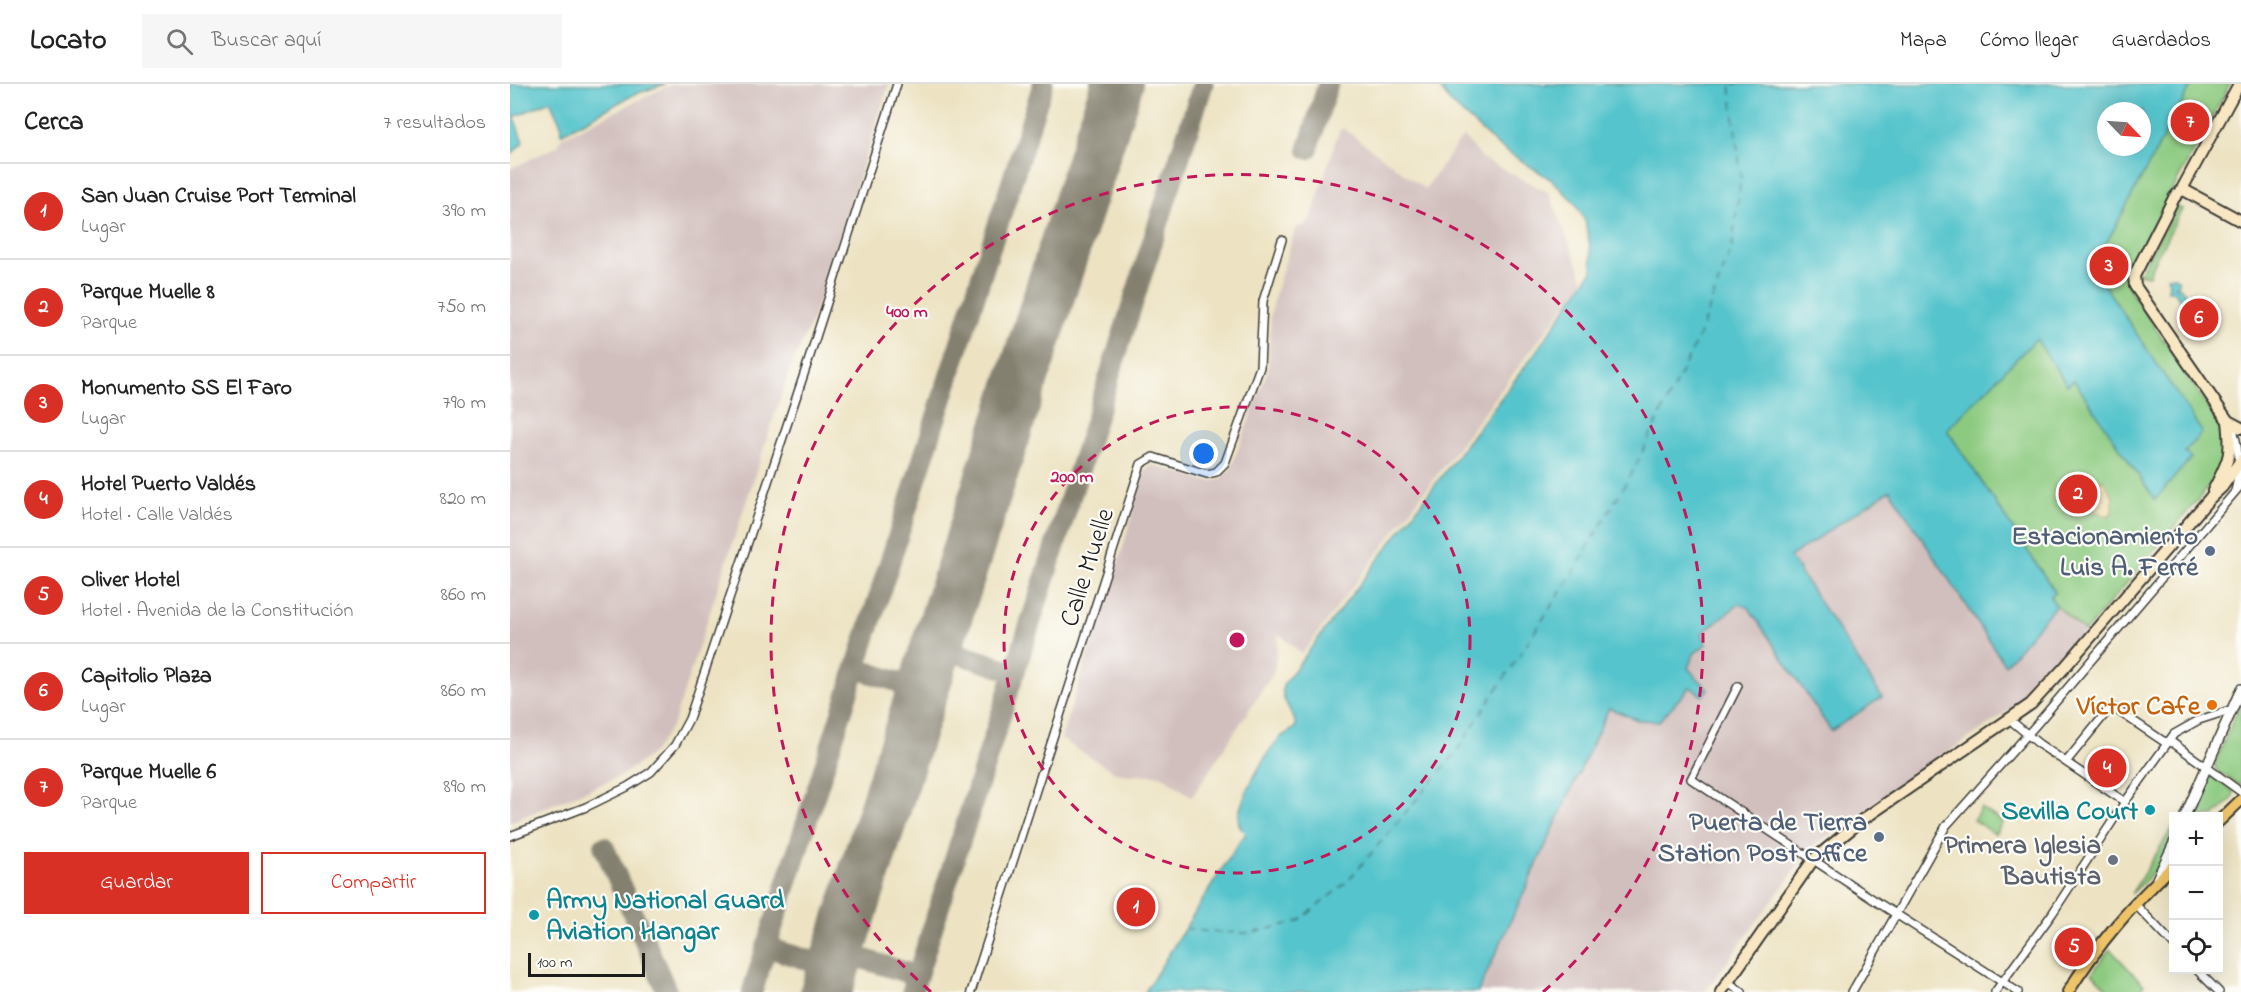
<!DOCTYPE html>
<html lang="es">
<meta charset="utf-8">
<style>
body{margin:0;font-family:"Indie Flower",sans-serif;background:#f6f6f6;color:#222}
.controls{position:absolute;right:18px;bottom:18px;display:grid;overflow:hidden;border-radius:0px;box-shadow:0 6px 24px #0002}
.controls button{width:54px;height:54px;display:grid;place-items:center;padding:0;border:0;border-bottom:2px solid #e0e0e0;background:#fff;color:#222;font:30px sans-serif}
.compass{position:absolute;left:1587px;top:18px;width:54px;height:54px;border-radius:50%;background:#fff;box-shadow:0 6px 24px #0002;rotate:115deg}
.scale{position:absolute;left:18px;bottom:15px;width:117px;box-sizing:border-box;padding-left:6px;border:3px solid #1c1c1c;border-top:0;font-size:16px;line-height:21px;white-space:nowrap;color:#1c1c1c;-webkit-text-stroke:4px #fdfcf7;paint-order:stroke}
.you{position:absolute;left:694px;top:370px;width:21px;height:21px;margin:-15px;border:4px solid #fff;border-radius:50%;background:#1a73e8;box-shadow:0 0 0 9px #1a73e833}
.badge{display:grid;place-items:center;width:39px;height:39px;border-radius:50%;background:#d93025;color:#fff;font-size:20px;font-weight:700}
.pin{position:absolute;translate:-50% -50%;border:3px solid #fff;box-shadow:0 2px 6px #0006}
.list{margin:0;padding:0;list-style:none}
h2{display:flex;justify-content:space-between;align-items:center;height:78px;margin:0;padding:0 24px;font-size:26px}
h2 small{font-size:20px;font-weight:400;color:#767676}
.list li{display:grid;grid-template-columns:39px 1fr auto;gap:18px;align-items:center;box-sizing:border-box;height:96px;padding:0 24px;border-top:2px solid #e0e0e0}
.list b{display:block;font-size:22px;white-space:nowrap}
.list p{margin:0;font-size:20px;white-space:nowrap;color:#767676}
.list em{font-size:20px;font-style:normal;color:#767676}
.actions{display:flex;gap:12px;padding:18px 24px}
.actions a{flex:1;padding:14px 0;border:2px solid #d93025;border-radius:0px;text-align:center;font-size:21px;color:#d93025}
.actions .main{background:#d93025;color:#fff}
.icon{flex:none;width:33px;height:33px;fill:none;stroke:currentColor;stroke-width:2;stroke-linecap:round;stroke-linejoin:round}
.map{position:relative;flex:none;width:1731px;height:908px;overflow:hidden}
header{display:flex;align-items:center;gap:36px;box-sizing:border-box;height:84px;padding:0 30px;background:#fff;border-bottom:2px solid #e0e0e0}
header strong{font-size:28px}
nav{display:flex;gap:33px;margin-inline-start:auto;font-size:21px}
.search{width:420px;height:54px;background:#f6f6f6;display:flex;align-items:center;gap:15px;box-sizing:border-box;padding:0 21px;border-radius:0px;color:#767676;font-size:22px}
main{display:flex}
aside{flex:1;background:#fff}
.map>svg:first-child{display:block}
.industrial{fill:#d1bfbd}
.green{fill:#8cca80;stroke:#54734e;stroke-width:1.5}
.sand{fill:#eeda9e;stroke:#857b5d;stroke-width:1.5}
.water{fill:#56c4cc;stroke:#397074;stroke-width:1.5;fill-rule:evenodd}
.pier{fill:#ede3c3}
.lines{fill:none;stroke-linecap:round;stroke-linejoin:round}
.ferry{stroke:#335f62;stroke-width:1.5;stroke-dasharray:8 6;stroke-linecap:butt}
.taxiway{stroke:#848070;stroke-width:21}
.runway{stroke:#848070;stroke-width:52}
.minor-casing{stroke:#3b3a35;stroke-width:10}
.tertiary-casing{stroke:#3b3a35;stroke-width:12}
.secondary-casing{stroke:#3b3a35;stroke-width:14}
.primary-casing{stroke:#3b3a35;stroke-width:14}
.minor{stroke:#fff;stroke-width:7}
.tertiary{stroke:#fff;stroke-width:9}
.secondary{stroke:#f9e7c3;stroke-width:10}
.primary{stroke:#efc469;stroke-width:10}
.ring{fill:none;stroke:#c2185b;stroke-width:3;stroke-dasharray:10 8}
.service-dot{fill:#5c6f8a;stroke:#fdfcf7;stroke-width:2}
.food-dot{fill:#e8710a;stroke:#fdfcf7;stroke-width:2}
.culture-dot{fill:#0f9aa8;stroke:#fdfcf7;stroke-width:2}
.worship-dot{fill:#6b7280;stroke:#fdfcf7;stroke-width:2}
.labels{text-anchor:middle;stroke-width:4.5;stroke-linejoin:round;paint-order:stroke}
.service-label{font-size:27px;font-weight:bold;fill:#4e5e75;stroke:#fdfcf7;text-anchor:end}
.street-label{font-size:27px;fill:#1c1c1c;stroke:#fdfcf7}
.food-label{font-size:27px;font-weight:bold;fill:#c56008;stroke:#fdfcf7;text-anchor:end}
.culture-label{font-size:27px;font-weight:bold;fill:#0d838f;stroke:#fdfcf7;text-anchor:end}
.worship-label{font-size:27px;font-weight:bold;fill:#5b616d;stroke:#fdfcf7;text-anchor:end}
.centre{fill:#c2185b;stroke:#fdfcf7;stroke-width:3}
.ring-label{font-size:18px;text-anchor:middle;font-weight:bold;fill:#c2185b;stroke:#fdfcf7;stroke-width:4.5;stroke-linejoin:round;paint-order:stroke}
</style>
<header>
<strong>Locato</strong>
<div class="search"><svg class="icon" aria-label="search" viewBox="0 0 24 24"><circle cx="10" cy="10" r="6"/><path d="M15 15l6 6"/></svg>Buscar aquí</div>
<nav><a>Mapa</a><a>Cómo llegar</a><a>Guardados</a></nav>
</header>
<main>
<aside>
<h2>Cerca<small>7 resultados</small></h2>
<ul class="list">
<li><span class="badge">1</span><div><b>San Juan Cruise Port Terminal</b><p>Lugar</p></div><em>390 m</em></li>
<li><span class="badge">2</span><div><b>Parque Muelle 8</b><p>Parque</p></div><em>750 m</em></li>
<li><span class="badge">3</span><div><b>Monumento SS El Faro</b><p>Lugar</p></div><em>790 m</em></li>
<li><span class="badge">4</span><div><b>Hotel Puerto Valdés</b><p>Hotel · Calle Valdés</p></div><em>820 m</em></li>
<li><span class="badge">5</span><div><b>Oliver Hotel</b><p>Hotel · Avenida de la Constitución</p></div><em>860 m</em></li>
<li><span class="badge">6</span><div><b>Capitolio Plaza</b><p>Lugar</p></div><em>860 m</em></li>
<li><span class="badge">7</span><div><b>Parque Muelle 6</b><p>Parque</p></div><em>890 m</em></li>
</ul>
<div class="actions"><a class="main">Guardar</a><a>Compartir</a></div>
</aside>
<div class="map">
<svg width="1731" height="908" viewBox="0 0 1731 908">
<rect width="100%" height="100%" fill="#fdfcf7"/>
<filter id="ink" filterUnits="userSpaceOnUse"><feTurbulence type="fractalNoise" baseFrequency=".0167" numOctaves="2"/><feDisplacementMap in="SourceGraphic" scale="12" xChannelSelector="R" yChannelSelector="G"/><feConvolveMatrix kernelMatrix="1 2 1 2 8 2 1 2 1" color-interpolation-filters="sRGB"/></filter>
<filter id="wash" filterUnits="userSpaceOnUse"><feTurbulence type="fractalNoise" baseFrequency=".008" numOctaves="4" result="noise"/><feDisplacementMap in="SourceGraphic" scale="24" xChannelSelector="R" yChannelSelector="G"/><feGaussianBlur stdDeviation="1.35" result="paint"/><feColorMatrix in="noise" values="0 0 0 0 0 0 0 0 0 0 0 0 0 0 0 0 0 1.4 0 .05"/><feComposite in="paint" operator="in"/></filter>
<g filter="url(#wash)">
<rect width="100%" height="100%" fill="#ede3c3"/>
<path class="industrial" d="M162,0H379L302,237L279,287L164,638L144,668L111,692L0,738V85L48,62L51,54Z
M833,44L915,105L953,52L973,75L1039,109L1074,196L792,570L769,550L764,588L682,713L651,691H617L606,689L551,655L613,463L634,387L643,381L694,397L709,396L720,386L758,286L761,229L765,210L782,156L786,144L793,142L801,134L829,47Z
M1380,405L1495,581L1546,521L1575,548L1512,618L1407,689L1301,764L1195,908H966L1099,624L1128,636L1180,602L1192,612L1178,584L1184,570L1196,560L1192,549L1229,520L1239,524L1372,612L1279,473Z"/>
<path class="green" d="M1682,0H1720L1619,186L1618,193L1620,206L1712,344C1721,368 1710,387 1696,406L1575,548L1546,521L1540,513L1545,508L1437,346L1526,254L1557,300L1564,295L1681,374L1675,368L1603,215L1583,184Z
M1665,122L1672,125L1642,182L1639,192L1629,190L1663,131Z
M1731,617V702L1707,687L1704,681Z
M1701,692L1722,706L1724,709L1722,715L1704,732H1678L1697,693Z
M1471,724L1493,738L1485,750L1463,736Z
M1663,743C1663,769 1640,794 1621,810Z
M1600,865L1634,901L1627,908H1600L1582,889Z"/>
<path class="sand" d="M1593,395L1603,413L1602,429L1597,432L1584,427L1579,420L1584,401Z"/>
<path class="water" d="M0,0H155L123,11L51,50L52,43L40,17L4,33L13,58L0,72Z
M927,0H1682L1583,184L1692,348L1675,368L1681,374L1645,416L1564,296L1557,301L1526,255L1437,346L1545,508L1540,513L1546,521L1495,581L1380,406L1280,473L1372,613L1321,647L1239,524L1229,520L1192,549L1196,560L1184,570L1178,584L1198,605L1192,612L1180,603L1149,637L1128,636L1099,624L968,908H635L730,756L735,752C734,748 730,744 729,740C724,723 758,664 771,653C777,648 782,648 786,642C784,626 770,619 773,601L1023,272L1082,187L1081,168L1075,137L1065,119L1042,96L987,61L941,19ZM1596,27H1632V63H1596Z
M1663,192L1669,196L1666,202L1673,206L1682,223L1674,222L1665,208L1658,206L1659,198L1657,193Z"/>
<path class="pier" d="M727,742L735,748L632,908L728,755L732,751Z"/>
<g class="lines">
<path class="ferry" d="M675,844L698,848L743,849L789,837L837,798L944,671L1061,492L1124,385L1188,254L1222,163L1231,93L1220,0"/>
<path class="taxiway" d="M798,65L818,0
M427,563L505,588
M345,584L413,606
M94,763L157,908
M256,863L324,884
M329,867L407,892
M242,908L533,0
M402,908L693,0"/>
<path class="runway" d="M316,908L607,0"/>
</g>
</g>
<g filter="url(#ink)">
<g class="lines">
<defs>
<path id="minor" d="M1721,342C1730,359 1730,389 1725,407
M1228,602L1181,695L1367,818L1508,908
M1499,635L1529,660L1615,718
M1556,678L1600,624H1604L1653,657L1663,659L1731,708
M0,752L76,723L117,703L141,688L165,661L179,635L298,278L387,0
M1624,819L1664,861
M1687,886L1709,908
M1218,898L1232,908
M461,908L631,380L643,373L697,390L706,388L715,379L750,283L753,217L772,156
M1342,908L1436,742L1526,641L1731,401
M1485,908L1542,830L1615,718L1664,650L1689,636L1723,625"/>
<path id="tertiary" d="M1675,732L1731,605
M1647,795L1664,759"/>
<path id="secondary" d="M1672,105L1731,137
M1718,337L1731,344
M1703,407C1719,375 1722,374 1718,337L1625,202L1624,192L1664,114L1672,105L1729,0
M1211,908L1303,776L1352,736L1521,620L1555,583L1700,414L1712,403L1731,376"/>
<path id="primary" d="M1708,738L1731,716
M1558,908C1590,857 1620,823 1664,781"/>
</defs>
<use href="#minor" class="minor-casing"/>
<use href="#tertiary" class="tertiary-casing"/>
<use href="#secondary" class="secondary-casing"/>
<use href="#primary" class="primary-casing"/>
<use href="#minor" class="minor"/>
<use href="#tertiary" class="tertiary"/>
<use href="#secondary" class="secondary"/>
<use href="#primary" class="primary"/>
</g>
</g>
<g class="ring">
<circle cx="727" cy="556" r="233"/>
<path d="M421 908A466 466 0 1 1 1033 908"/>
</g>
<g class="service-dot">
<circle cx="1700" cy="467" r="6"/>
<circle cx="1369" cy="753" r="6"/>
</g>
<circle class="food-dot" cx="1702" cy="621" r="6"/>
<g class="culture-dot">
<circle cx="1640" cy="726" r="6"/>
<circle cx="24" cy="831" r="6"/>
</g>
<circle class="worship-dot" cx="1603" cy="776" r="6"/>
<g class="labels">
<g class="service-label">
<text x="1688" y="460">Estacionamiento<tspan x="1688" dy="31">Luis A. Ferré</tspan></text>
<text x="1357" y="746">Puerta de Tierra<tspan x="1357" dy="31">Station Post Office</tspan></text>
</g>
<g class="street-label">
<text transform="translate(576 483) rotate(-72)" y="9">Calle Muelle</text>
</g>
<g class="food-label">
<text x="1690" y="630">Víctor Cafe</text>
</g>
<g class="culture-label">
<text x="1628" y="735">Sevilla Court</text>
<text x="36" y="824" text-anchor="start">Army National Guard<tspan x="36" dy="31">Aviation Hangar</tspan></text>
</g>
<g class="worship-label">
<text x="1591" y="769">Primera Iglesia<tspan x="1591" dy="31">Bautista</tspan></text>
</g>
</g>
<circle cx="727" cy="556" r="9" class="centre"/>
<g class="ring-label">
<text x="397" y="233">400 m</text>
<text x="562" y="398">200 m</text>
</g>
</svg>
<div class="controls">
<button>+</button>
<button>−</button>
<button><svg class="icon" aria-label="locate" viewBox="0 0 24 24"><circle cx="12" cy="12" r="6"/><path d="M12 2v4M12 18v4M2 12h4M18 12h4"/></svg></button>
</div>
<svg class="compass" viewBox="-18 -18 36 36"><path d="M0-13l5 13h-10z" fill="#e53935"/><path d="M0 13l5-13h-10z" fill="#767676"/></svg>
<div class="scale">100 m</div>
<div class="you"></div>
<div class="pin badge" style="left:626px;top:823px">1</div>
<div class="pin badge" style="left:1568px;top:410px">2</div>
<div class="pin badge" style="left:1599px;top:182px">3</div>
<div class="pin badge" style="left:1597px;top:684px">4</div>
<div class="pin badge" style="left:1564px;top:863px">5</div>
<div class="pin badge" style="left:1689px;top:234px">6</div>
<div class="pin badge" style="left:1680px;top:38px">7</div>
</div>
</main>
